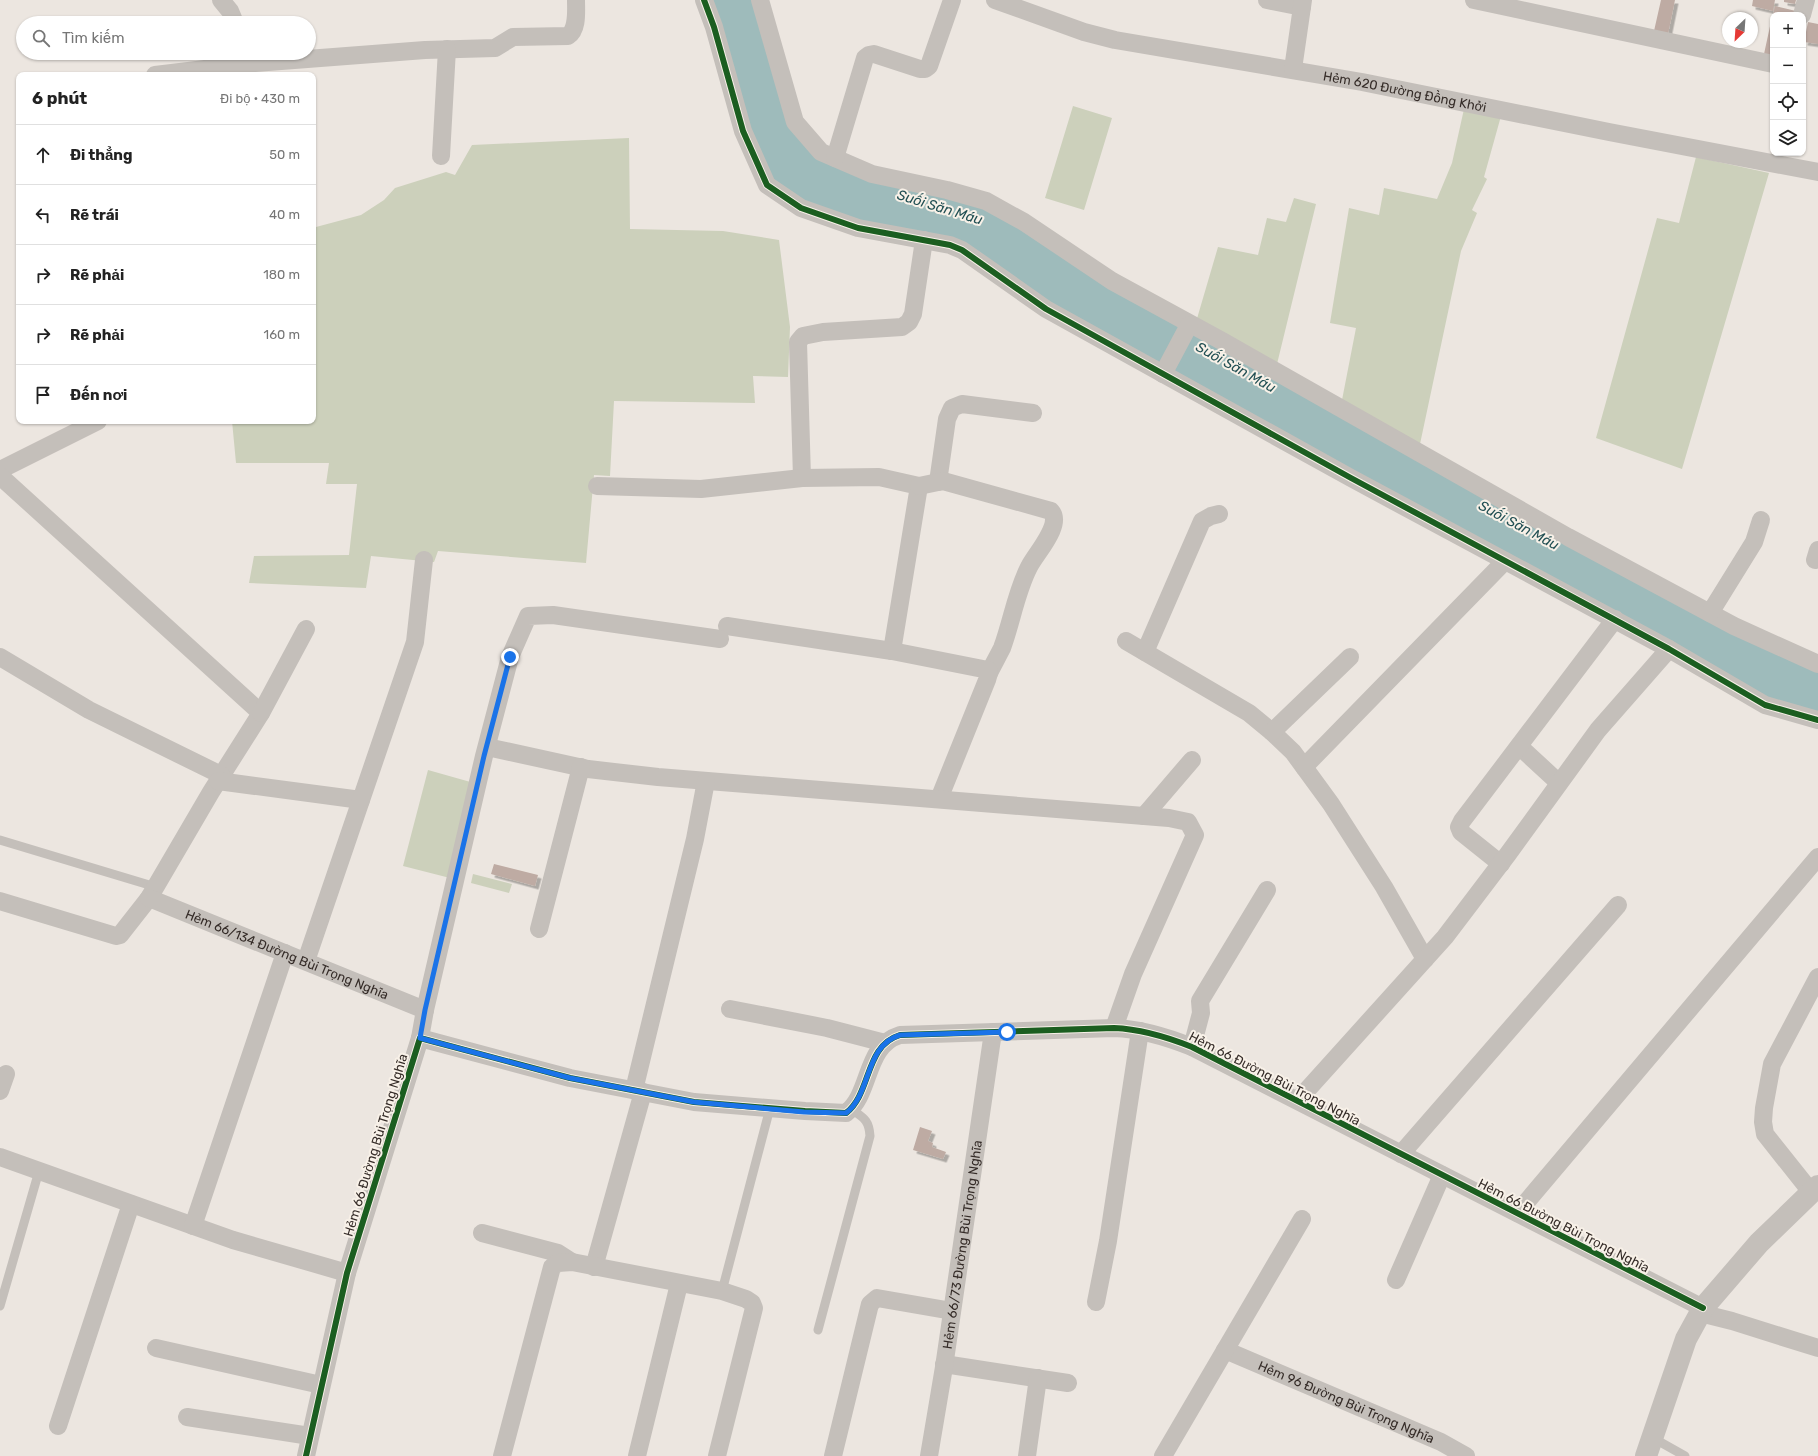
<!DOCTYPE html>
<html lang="vi">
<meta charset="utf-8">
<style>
body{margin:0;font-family:Rubik,sans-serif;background:#f6f6f6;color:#222}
.controls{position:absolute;right:12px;top:12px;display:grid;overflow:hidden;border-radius:8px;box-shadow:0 1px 3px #0004}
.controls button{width:36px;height:36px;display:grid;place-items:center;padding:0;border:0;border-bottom:1px solid #e0e0e0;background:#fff;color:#222;font:20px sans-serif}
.compass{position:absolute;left:1722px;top:12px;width:36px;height:36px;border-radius:50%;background:#fff;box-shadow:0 1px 3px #0004;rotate:205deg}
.stop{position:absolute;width:12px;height:12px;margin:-9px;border:3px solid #1a73e8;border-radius:50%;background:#fff}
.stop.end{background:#1a73e8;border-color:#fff;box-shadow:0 1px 4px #0008}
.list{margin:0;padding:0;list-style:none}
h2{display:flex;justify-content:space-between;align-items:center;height:52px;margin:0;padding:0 16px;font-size:17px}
h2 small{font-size:13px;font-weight:400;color:#767676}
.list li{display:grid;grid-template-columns:26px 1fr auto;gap:12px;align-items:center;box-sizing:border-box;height:60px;padding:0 16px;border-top:1px solid #e0e0e0}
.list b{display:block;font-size:15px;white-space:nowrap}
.list em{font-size:13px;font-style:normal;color:#767676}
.icon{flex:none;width:22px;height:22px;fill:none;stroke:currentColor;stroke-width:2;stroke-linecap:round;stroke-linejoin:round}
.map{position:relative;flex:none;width:1818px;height:1456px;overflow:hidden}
.search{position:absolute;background:#fff;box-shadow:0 1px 3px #0004;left:16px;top:16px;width:300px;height:44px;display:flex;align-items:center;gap:10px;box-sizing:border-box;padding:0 14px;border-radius:22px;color:#767676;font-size:15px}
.panel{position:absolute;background:#fff;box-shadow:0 1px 3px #0004;left:16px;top:72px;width:300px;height:352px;border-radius:8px}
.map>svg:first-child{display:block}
.green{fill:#ccd0bb}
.water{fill:#9ebbbb}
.building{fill:#beaba3;filter:url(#shadow)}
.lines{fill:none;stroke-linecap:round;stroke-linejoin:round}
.service{stroke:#c4bfba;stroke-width:9}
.minor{stroke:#c4bfba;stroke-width:18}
.tertiary{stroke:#c4bfba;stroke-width:22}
.cycleway-casing{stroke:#f8f1e8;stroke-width:8}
.cycleway{stroke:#1b5e20;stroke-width:6}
.route{stroke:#1a73e8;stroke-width:5}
.labels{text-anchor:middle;stroke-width:4;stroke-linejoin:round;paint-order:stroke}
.street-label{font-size:13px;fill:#352c28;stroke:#f8f1e8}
.water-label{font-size:14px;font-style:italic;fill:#214f53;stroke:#f8f1e8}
</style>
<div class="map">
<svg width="1818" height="1456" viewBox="0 0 1818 1456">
<defs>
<filter id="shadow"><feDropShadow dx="3.5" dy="3.5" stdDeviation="0" flood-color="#0004"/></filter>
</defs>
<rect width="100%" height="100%" fill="#ece6e0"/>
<path class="green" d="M1073,106L1112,118L1084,210L1045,198Z
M1464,109L1501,116L1484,177L1487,179L1472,210L1477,213L1461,251L1420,444L1342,400L1356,328L1330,323L1349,208L1379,215L1384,188L1437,199L1452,163Z
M629,138L630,229L723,231L779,240L790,327L788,377L753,376L755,403L614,401L610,476L594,475L586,563L438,551L434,562L371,556L366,588L249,583L254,556L349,555L357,484H326L329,463H236L232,421H313V218L316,227L361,215L384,200L395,188L446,172L455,175L472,145Z
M1696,157L1769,173L1682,469L1596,438L1657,218L1679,223Z
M1294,198L1316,204L1277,364L1196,322L1218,247L1258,255L1267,218L1286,222Z
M428,770L474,783L450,878L403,866Z
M473,874L512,884L509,893L471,883Z"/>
<path class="water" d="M710,0H754L816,156L984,206L1818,670V715L1767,700L1053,307L967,247L861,223L804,204L772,181L749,130Z"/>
<path class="building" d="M1661,0H1675L1668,34L1654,31Z
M1753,0H1775L1773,11L1752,6Z
M1784,0H1796L1795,4L1784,2Z
M1775,6L1796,11L1795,15H1773Z
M1772,17H1773V57L1764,54Z
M1808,22L1818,24V44L1804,42Z
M494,864L538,875L535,886L491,874Z
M920,1127L932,1131L928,1141L933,1143L932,1147L946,1152L943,1159L913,1150Z"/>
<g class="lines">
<path class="service" d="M0,840L156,887
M722,1291L770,1108
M0,1306L39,1171
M818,1330L870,1136C869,1120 864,1118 851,1109
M1653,1438L1685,1456"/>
<g class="minor">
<path d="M221,0L230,11L235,23"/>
<path d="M704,0L714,27L743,131L767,185L801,208L858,228L950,245L962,250L1046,309L1351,478L1669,649L1765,705L1818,720"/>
<path d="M760,0L795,122L821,152L872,174L947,190L986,201L1024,222L1112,281L1222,341L1568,537L1734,626L1818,664"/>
<path id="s1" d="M995,0L1084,32L1115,40L1362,82L1609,132L1818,172"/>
<path d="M1267,0L1302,7"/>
<path d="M1474,0L1773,64"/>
<path d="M1802,15L1806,0"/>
<path d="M1293,69L1303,0"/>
<path d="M155,75L255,63L425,50L495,48L513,37L568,36C578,29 576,12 576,0"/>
<path d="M441,156L447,49"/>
<path d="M835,158L865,58L869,55L874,54L920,69H925L929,66L952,0"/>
<path d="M1163,374L1189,325"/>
<path d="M0,470L98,421"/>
<path d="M0,476L261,713L211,792L149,898L120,935L116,936L0,901"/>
<path d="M802,478L798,342L803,336L823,332L902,327L909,322L913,314L924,240"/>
<path d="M938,482L947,419L952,408L962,404L1033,413"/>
<path d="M597,486L701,489L802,478L879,477L919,486L892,651"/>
<path d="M919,486L943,481L1051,511C1063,525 1036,553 1029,567C1016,592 1012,621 1002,648C998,656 993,665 989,673"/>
<path d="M1815,560L1818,550"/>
<path d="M1710,613L1754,542L1761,520"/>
<path d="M727,626L892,651L988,670L989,673L987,680L939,799"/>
<path d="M1126,641L1249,713L1272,732L1293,752L1331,804L1384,887L1425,959"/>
<path d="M1145,652L1202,521L1211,516L1219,514"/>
<path d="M0,657L89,710L221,775"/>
<path d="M261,713L306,629"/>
<path d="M1272,732L1350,657"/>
<path d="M1519,746L1559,783"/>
<path d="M487,747L588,769L658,777L1169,818L1188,822L1195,835L1133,974L1114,1028"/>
<path d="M1304,767L1505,561"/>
<path d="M218,781L361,800"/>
<path d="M1144,816L1192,760"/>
<path d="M1501,864L1461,832L1459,827L1462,821L1615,619"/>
<path id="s2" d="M149,898L425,1010"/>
<path d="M539,929L581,767"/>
<path d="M306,961L415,642L424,560"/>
<path d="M730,1009L827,1028L885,1043"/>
<path d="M420,1038L425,1010L484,756L510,657L528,616L553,615L720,639"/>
<path d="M1192,1047L1201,1013L1200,1001L1267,890"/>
<path d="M634,1090L695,839L706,781"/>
<path d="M0,1091L6,1074"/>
<path d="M1298,1100L1445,937L1508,854L1598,730L1669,649"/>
<path d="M1401,1154L1618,905"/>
<path d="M0,1157L233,1240L347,1273"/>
<path d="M1811,1192L1765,1134L1763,1122L1764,1108L1772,1064L1818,977"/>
<path d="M1517,1213L1818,857"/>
<path d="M193,1226L285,953"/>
<path d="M482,1233L558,1253L572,1262"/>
<path d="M594,1267L643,1092"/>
<path d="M1396,1280L1442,1175"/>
<path d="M1096,1302L1108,1241L1140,1031"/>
<path d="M1700,1313L1732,1321L1818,1348"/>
<path d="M156,1348L321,1385"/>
<path id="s3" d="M1225,1350L1441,1442L1466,1456"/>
<path d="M944,1364L1068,1383"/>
<path d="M187,1417L310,1436"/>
<path d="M58,1426L131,1204"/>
<path d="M306,1456L347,1273L420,1038L570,1078L694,1102L805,1111L846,1113C872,1093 864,1046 900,1035L1114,1028C1141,1029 1167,1037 1192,1047L1703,1308"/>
<path d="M502,1456L552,1267L558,1263L572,1262L722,1291L746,1299L752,1303L754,1308L717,1456"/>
<path d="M637,1456L679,1284"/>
<path d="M833,1456L870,1304L877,1298L952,1311"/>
<path id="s4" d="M929,1456L944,1367L993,1032"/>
<path d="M1027,1456L1038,1378"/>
<path d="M1163,1456L1302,1219"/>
</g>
<path class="tertiary" d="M1646,1456L1686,1339L1703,1308L1759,1243L1818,1186"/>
<defs>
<path id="cycleway" d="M704,0L714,27L743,131L767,185L801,208L858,228L950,245L962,250L1046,309L1351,478L1669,649L1765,705L1818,720
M306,1456L347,1273L420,1038L570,1078L694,1102L805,1111L846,1113C872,1093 864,1046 900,1035L1114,1028C1141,1029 1167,1037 1192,1047L1703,1308"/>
</defs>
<use href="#cycleway" class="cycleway-casing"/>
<use href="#cycleway" class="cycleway"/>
</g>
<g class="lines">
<path class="route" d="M510,657L484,756L425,1010L420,1038L570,1078L694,1102L804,1112L846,1113C872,1093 864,1046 900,1035L1007,1032"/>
</g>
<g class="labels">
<g class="street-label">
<text dy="5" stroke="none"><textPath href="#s1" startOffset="421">Hẻm 620 Đường Đồng Khởi</textPath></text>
<text dy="5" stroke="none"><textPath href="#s2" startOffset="149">Hẻm 66/134 Đường Bùi Trọng Nghĩa</textPath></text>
<text transform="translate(1275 1078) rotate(27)" y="5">Hẻm 66 Đường Bùi Trọng Nghĩa</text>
<text transform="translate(375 1145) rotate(-73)" y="5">Hẻm 66 Đường Bùi Trọng Nghĩa</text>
<text transform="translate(1564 1225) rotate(27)" y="5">Hẻm 66 Đường Bùi Trọng Nghĩa</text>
<text dy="5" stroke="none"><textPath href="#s4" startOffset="214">Hẻm 66/73 Đường Bùi Trọng Nghĩa</textPath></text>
<text dy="5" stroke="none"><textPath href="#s3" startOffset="132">Hẻm 96 Đường Bùi Trọng Nghĩa</textPath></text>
</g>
<g class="water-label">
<text transform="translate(940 207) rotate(17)" y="5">Suối Săn Máu</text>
<text transform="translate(1236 367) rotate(29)" y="5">Suối Săn Máu</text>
<text transform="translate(1519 525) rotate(28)" y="5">Suối Săn Máu</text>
</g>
</g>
</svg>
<div class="controls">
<button>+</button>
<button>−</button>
<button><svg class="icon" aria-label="locate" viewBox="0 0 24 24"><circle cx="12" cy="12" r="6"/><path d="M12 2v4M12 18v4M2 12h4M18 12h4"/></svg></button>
<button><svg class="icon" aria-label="layers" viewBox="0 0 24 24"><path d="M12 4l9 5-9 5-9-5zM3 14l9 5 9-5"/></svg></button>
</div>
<svg class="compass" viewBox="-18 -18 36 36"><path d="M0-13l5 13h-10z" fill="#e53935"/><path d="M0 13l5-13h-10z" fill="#767676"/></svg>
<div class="stop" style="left:1007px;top:1032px"></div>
<div class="stop end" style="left:510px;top:657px"></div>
<div class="search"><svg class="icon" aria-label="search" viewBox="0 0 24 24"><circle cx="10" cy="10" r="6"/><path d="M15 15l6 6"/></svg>Tìm kiếm</div>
<section class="panel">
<h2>6 phút<small>Đi bộ · 430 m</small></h2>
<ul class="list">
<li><svg class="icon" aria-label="ahead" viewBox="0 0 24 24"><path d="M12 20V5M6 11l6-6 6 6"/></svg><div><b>Đi thẳng</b></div><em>50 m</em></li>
<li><svg class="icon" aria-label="left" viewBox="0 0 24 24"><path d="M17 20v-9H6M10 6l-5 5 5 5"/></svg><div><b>Rẽ trái</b></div><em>40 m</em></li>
<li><svg class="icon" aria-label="right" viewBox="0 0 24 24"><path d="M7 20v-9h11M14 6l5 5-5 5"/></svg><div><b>Rẽ phải</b></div><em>180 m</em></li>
<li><svg class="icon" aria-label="right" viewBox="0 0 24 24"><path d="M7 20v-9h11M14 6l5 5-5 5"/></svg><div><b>Rẽ phải</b></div><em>160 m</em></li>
<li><svg class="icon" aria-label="arrive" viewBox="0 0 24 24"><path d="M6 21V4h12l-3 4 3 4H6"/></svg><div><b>Đến nơi</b></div></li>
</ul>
</section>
</div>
